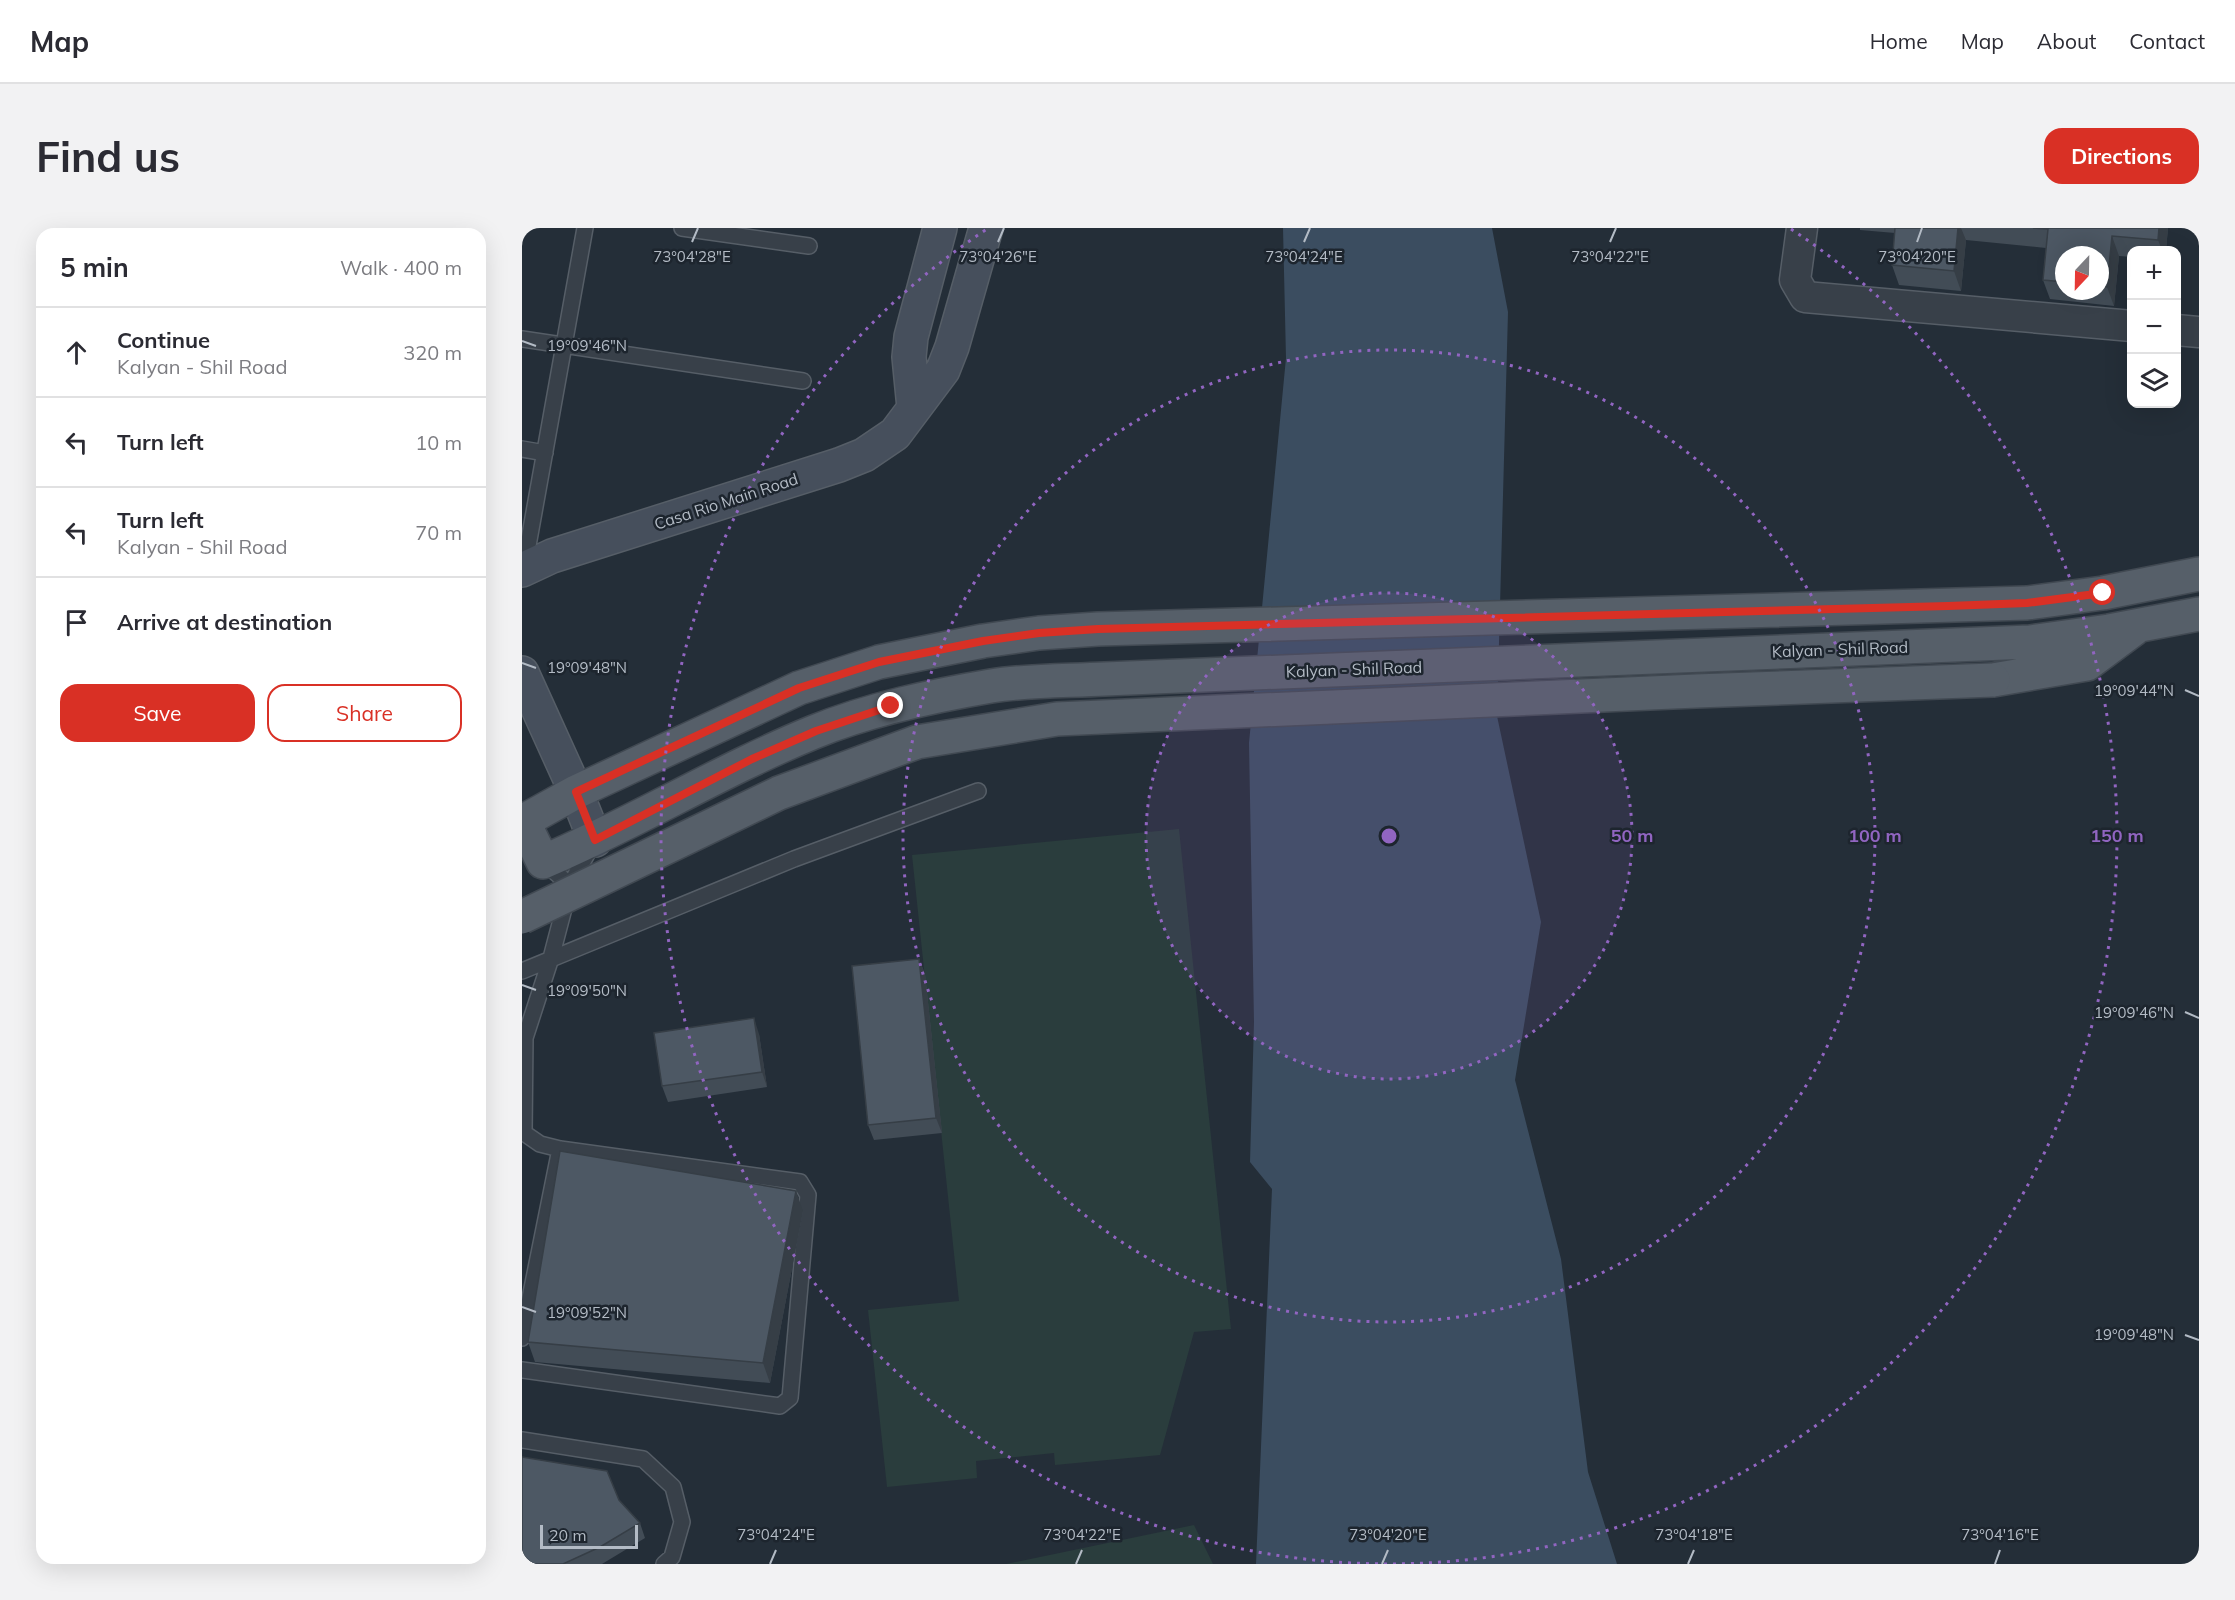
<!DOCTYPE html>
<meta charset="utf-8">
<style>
body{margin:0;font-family:Mulish,sans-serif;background:#f2f2f3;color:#2b2b33}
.controls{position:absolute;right:18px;top:18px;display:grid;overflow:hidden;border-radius:12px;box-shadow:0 6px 24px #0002}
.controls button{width:54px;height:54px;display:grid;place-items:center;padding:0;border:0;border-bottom:2px solid #e1e1e2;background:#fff;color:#2b2b33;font:30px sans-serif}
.compass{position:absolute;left:1533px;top:18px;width:54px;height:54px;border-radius:50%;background:#fff;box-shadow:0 6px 24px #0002;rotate:202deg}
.scale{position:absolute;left:18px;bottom:15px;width:98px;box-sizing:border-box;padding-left:6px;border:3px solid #b3bbc5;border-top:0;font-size:16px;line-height:21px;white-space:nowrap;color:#b3bbc5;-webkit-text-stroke:4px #1d252e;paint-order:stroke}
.stop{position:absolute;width:18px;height:18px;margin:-14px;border:4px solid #d93025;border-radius:50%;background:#fff}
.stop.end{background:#d93025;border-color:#fff;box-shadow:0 2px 6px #0008}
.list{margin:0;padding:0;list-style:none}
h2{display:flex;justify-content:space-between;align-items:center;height:78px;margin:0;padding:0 24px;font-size:26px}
h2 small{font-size:20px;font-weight:400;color:#7c7c81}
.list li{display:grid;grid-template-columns:39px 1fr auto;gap:18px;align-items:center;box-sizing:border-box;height:90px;padding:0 24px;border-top:2px solid #e1e1e2}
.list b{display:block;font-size:22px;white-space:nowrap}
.list p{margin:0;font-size:20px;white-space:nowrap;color:#7c7c81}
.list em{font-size:20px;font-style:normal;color:#7c7c81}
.actions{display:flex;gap:12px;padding:18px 24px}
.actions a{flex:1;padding:14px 0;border:2px solid #d93025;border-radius:18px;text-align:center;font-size:21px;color:#d93025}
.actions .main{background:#d93025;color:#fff}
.icon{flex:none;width:33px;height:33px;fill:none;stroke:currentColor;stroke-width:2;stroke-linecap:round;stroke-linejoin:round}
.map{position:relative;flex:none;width:1677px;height:1336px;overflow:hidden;border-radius:18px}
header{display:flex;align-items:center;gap:36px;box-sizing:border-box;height:84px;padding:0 30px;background:#fff;border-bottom:2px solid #e1e1e2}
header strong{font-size:28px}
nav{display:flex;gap:33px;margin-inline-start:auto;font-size:21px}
.intro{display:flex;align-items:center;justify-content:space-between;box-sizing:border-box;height:144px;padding:0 36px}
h1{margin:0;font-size:42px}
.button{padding:15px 27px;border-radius:18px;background:#d93025;color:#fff;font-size:21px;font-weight:700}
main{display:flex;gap:36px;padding:0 36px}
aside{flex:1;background:#fff;border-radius:18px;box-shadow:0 6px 24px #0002}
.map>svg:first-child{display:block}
.green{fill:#2a3d3d}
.water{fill:#3b4d60}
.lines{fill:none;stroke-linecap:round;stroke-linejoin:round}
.lane-casing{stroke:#565e67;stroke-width:18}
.street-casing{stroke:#565e67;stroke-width:33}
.secondary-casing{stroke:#565e67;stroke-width:36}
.primary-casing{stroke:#414952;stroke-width:36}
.lane{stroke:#384049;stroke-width:15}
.street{stroke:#384049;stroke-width:30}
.secondary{stroke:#464f5c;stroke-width:33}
.primary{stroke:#565f69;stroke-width:33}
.primary-bridge-casing{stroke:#414952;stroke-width:36;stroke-linecap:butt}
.primary-bridge{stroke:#565f69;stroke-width:33}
.wall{fill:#424c56;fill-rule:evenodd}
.shaded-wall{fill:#363e46}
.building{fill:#4d5864;stroke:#363e46;stroke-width:1.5}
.route{stroke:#d93025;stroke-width:8}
.ticks{fill:none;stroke:#b3bbc5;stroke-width:2}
.ring{fill:none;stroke:#9165c1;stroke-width:3;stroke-dasharray:3 6}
.labels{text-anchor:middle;stroke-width:5;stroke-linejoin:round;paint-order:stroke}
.street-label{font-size:16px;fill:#b3bbc5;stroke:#1d252e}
.ticks-label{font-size:15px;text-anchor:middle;fill:#b3bbc5;stroke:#1d252e;stroke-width:5;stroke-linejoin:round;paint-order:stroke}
.centre{fill:#9165c1;stroke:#1d252e;stroke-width:3}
.ring-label{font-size:18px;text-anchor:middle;font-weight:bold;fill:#9165c1;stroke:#1d252e;stroke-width:5;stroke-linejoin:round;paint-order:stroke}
</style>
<header>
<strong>Map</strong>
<nav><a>Home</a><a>Map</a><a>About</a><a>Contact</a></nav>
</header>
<div class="intro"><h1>Find us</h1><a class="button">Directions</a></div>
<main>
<aside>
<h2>5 min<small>Walk · 400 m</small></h2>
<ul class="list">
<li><svg class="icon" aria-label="ahead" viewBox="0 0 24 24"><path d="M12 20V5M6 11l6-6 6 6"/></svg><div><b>Continue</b><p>Kalyan - Shil Road</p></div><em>320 m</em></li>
<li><svg class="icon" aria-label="left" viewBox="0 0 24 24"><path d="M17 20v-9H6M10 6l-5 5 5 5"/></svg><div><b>Turn left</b></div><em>10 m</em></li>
<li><svg class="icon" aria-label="left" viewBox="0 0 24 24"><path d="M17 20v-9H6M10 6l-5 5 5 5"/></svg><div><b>Turn left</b><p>Kalyan - Shil Road</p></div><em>70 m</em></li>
<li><svg class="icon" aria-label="arrive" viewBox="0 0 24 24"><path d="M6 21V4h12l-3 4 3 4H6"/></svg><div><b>Arrive at destination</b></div></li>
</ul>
<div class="actions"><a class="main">Save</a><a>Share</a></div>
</aside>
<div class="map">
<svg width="1677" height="1336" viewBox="0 0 1677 1336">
<rect width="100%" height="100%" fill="#242e38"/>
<path class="green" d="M657,601L709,1101L672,1104L638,1227L533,1237L532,1225L454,1233L455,1250L365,1259L346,1082L437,1073L390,627Z
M672,1297L691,1336H484Z"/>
<path class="water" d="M761,0H970L986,84L975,488L1019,694L993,852L1039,1031L1066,1244L1095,1336H734L750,961L728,934L732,794L727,515L764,130Z"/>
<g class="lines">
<defs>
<path id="lane" d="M160,0L287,18
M0,111L281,153
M0,221L23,225
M2,340L63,0
M21,634L48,657L70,617
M0,743L272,631L456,563
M0,1110L38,921
M0,1142L258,1178L268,1170L286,967L278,954L38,921L18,916L2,905L3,810L29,730L45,669
M0,1212L121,1231L151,1259L160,1294L150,1329L142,1336"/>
<path id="street" d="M1280,0L1273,52L1283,69L1610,98
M1654,102L1677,104"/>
<path id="secondary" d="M392,180L387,129L389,109L418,0
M0,342L30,328L317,237L342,227L373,206L421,142L430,119L464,0
M0,445L54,564L73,612"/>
<path id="primary" d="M1471,452L1565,436L1612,401
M1,593L21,634C113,595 199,542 292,504C348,481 410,468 469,458C506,452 545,453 583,451L1508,414L1587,403L1677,386
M0,594L54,564L277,460L357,434L461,413L517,405L576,401L1505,375L1581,365L1677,346"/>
</defs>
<use href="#lane" class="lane-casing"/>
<use href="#street" class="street-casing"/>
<use href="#secondary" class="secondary-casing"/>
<use href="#primary" class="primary-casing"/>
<use href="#lane" class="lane"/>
<use href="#street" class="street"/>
<use href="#secondary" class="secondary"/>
<use href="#primary" class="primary"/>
<defs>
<path id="primary-bridge" d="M0,689L257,565L395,514L535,491L1174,463L1471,452"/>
</defs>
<use href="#primary-bridge" class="primary-bridge-casing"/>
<use href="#primary-bridge" class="primary-bridge"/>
</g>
<path class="wall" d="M1338,0H1646L1644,22H1610V29L1597,28L1592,78L1528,71L1521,52L1524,20L1444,12L1439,63L1377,57L1370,37L1373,5L1338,2ZM1542,27H1578V63H1542Z
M397,731L403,746L420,905L352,912L346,897Z
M237,806L245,859L146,874L140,858Z
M281,983L248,1155L13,1134L6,1114Z
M97,1272L118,1295L123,1310L80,1336H0Z"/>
<path class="shaded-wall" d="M1436,0H1439L1444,12L1439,63L1432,43Z
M1637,0H1646L1644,22H1640L1636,12Z
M1590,8L1597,28L1592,78L1585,59Z
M397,731L403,746L420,905L414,890Z
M232,790L237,806L245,859L240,844Z
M274,963L281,983L248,1155L241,1135Z"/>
<path class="building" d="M1373,0H1436L1432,43L1370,37Z
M1511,0H1637L1636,12L1590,8L1585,59L1578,58V27H1542V54L1521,52L1526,1Z
M397,731L414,890L346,897L330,738Z
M232,790L240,844L140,858L132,805Z
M38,923L274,963L241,1135L6,1114Z
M0,1229L85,1243L97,1272L118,1295L78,1319L41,1336H0Z"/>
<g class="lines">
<path class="route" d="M369,478L294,503L230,531L73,612L54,564L277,460L357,434L461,413L517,405L576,401L1426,378L1505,375L1581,365"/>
</g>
<path class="ticks" d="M170,14L176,0M476,14L482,0M782,14L788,0M1088,14L1094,0M1395,14L1400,0M0,113L14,118M0,435L14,440M1663,462L1677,468M0,757L14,762M1663,784L1677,790M0,1079L14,1084M1663,1107L1677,1112M248,1336L254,1322M554,1336L560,1322M860,1336L866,1322M1166,1336L1172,1322M1473,1336L1478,1322"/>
<circle cx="867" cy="608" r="243" fill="#9165c1" fill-opacity=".12"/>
<g class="ring">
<circle cx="867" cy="608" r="243"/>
<circle cx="867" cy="608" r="486"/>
<path d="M1269 1A728 728 0 1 1 465 1"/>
</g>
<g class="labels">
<g class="street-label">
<text transform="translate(204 273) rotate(-18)" y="6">Casa Rio Main Road</text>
<text transform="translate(1318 421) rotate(-2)" y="6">Kalyan - Shil Road</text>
<text transform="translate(832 441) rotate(-2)" y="6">Kalyan - Shil Road</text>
</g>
</g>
<g class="ticks-label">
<text x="1088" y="34">73°04'22"E</text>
<text x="170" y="34">73°04'28"E</text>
<text x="476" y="34">73°04'26"E</text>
<text x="782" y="34">73°04'24"E</text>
<text x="1395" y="34">73°04'20"E</text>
<text x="65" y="123">19°09'46"N</text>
<text x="65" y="445">19°09'48"N</text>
<text x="1612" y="468">19°09'44"N</text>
<text x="65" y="768">19°09'50"N</text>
<text x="1612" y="790">19°09'46"N</text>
<text x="65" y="1090">19°09'52"N</text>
<text x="1612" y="1112">19°09'48"N</text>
<text x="254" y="1312">73°04'24"E</text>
<text x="560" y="1312">73°04'22"E</text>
<text x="866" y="1312">73°04'20"E</text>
<text x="1172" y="1312">73°04'18"E</text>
<text x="1478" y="1312">73°04'16"E</text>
</g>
<circle cx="867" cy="608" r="9" class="centre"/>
<g class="ring-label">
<text x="1110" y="614">50 m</text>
<text x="1353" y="614">100 m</text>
<text x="1595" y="614">150 m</text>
</g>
</svg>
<div class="controls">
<button>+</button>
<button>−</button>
<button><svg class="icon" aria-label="layers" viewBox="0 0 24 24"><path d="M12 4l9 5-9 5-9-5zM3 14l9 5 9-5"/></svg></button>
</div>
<svg class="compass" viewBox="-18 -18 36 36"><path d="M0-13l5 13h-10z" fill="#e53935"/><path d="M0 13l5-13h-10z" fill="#7c7c81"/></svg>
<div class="scale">20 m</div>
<div class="stop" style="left:1581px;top:365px"></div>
<div class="stop end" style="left:369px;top:478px"></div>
</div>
</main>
